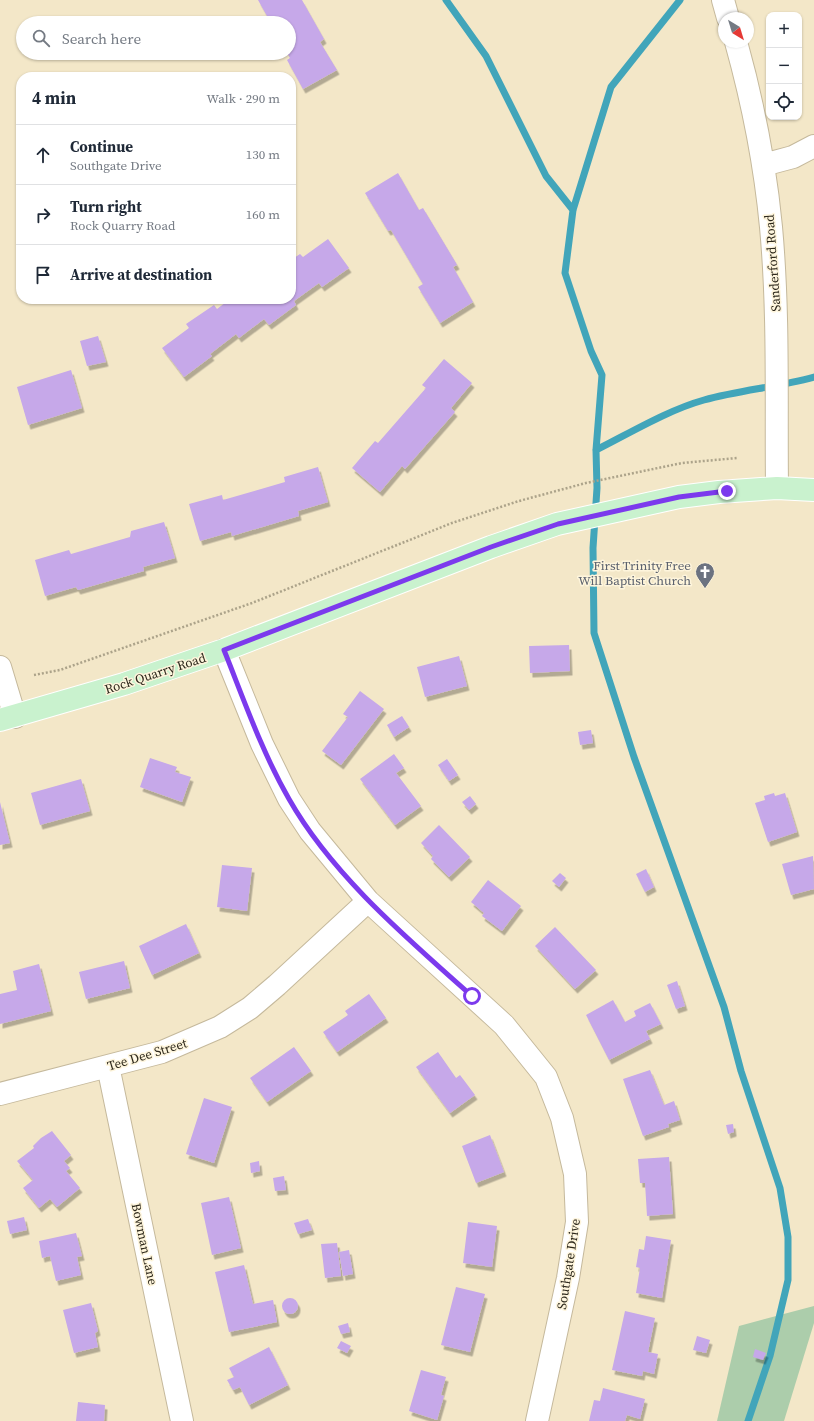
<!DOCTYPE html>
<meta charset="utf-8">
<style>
body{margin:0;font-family:"Source Serif 4",serif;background:#f2f2f3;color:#1f2937}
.controls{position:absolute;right:12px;top:12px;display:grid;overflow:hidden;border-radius:8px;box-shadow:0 1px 3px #0004}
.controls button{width:36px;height:36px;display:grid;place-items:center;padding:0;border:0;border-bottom:1px solid #e0e1e3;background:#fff;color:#1f2937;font:20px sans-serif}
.compass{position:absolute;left:718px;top:12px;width:36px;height:36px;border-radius:50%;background:#fff;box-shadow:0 1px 3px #0004;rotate:142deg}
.stop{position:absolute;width:12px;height:12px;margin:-9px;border:3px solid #7c3aed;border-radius:50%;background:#fff}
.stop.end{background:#7c3aed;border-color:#fff;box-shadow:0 1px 4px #0008}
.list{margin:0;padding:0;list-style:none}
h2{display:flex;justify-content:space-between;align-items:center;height:52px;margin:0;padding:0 16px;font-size:17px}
h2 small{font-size:13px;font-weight:400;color:#747a83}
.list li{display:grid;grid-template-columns:26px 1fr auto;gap:12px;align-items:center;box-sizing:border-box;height:60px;padding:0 16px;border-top:1px solid #e0e1e3}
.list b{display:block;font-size:15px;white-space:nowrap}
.list p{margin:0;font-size:13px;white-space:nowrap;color:#747a83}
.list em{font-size:13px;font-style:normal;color:#747a83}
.icon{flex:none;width:22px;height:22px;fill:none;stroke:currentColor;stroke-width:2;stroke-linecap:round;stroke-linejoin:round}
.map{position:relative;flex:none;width:814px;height:1421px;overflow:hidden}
.search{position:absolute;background:#fff;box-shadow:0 1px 3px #0004;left:16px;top:16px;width:280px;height:44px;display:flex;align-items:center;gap:10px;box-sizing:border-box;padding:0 14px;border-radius:22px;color:#747a83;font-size:15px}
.panel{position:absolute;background:#fff;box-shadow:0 1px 3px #0004;left:16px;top:72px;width:280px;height:232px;border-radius:16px}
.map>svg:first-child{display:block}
.green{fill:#accdab}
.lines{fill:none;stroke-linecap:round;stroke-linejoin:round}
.stream{stroke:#41a5ba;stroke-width:7}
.building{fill:#c6a8e9;filter:url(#shadow)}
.minor-casing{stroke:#c5b99c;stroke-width:24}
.major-casing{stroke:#fff;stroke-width:24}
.path{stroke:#aca38a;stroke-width:2.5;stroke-dasharray:2 2;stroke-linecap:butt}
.minor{stroke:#fff;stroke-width:22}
.major{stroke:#c9f2ce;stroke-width:22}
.route{stroke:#7c3aed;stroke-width:5}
.labels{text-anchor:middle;stroke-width:3;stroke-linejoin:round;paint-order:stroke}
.street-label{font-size:13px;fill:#2d281c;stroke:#fef5dc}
.worship-label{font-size:13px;fill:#5b616d;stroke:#fef5dc;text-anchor:end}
</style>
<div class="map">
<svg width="814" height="1421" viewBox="0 0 814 1421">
<defs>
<filter id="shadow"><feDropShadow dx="2.5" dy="4.5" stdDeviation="0" flood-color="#0004"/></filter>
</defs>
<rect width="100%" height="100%" fill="#f3e7c8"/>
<path class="green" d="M814,1306V1323L784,1421H717L739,1326Z"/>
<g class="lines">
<path class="stream" d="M446,0L486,56L546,176L573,210
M680,0L611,87L573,210L565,273L591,351L602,375L596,450L597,488L593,548L594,633L634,757L724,1007L741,1071L780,1188L788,1237V1280L770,1356L748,1421
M596,450C630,433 668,410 704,400C740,390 778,387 814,377"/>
</g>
<path class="building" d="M258,0H302L324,39L320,42L337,70L303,89L287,60L290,58L287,53H289V23H271Z
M398,173L419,210L423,208L456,263L457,265L453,267L473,302L440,323L418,287L423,284L391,230L388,231L365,193Z
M328,239L349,268L322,287L319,283L294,301L296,305L269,325L264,319L239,338L236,334L210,354L212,356L184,377L162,348L189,328L186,324L214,305L217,309L230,299H291V260L300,254L303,257Z
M98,336L106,362L87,366L80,341Z
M444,359L472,383L451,408L455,412L405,469L402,466L380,492L352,468L375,441L378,443L426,388L422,385Z
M71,370L82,408L28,425L17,387Z
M318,467L328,502L298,511L299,516L232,536L231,532L200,541L189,504L222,495L223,500L285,482L284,477Z
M164,522L175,558L143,567L144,571L78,590L76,587L45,596L35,560L69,550L71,554L130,537L131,531Z
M569,645L570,671L530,673L529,646Z
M459,656L467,686L425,697L417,667Z
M360,691L384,709L341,765L322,751L348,717L343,714Z
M402,716L409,727L394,737L387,725Z
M591,730L593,743L580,745L578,732Z
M394,754L404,768L396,773L421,806L395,825L360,779Z
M150,758L177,767L175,772L191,777L182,802L140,787Z
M447,759L458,775L449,781L438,765Z
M81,779L90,811L40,825L31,793Z
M774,793L775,796L785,793L797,832L768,842L755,803L765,800L764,796Z
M470,796L476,804L469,810L462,802Z
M0,802L10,843L0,845Z
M439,825L470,857L449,877L431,859L433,856L421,843Z
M813,856L814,889L791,895L782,864Z
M222,865L252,868L247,911L217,907Z
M646,869L654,887L645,892L636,874Z
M560,873L566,878L559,887L552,881Z
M488,880L521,906L502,931L482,916L484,913L471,902Z
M186,924L199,953L152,975L139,946Z
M555,927L596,970L575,989L535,946Z
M124,961L130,988L86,999L79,972Z
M39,964L51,1011L0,1024V994L17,990L13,971Z
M677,981L685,1006L676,1009L667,985Z
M369,994L386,1018L337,1052L323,1032L348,1015L345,1011Z
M613,1000L625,1022L636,1016L634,1011L650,1003L661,1024L646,1031L650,1039L609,1060L586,1015Z
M294,1047L311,1071L267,1102L250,1078Z
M438,1052L456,1078L460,1075L475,1095L450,1113L416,1067Z
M650,1070L664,1105L674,1101L680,1120L668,1124L669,1127L643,1136L623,1079Z
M204,1098L232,1107L214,1163L186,1154Z
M733,1124L734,1132L728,1134L726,1125Z
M52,1131L71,1155L64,1161L70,1168L66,1171L80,1188L57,1207L50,1199L39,1208L23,1188L33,1180L17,1161L34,1148L33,1146L41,1138Z
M490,1135L504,1172L476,1183L462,1146Z
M669,1157L673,1214L647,1216L645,1183H640L638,1159Z
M259,1161L260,1171L251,1173L250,1163Z
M284,1176L286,1190L275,1191L273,1178Z
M229,1197L241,1248L212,1255L201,1203Z
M24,1217L27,1230L10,1234L7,1221Z
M308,1219L312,1230L298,1234L294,1223Z
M468,1222L497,1226L492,1267L463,1263Z
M76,1233L82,1256L77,1257L81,1275L56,1281L50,1256L42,1258L39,1241Z
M646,1236L671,1240L662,1298L636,1293L640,1268L636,1267L639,1249L644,1250Z
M337,1243L341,1276L325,1278L321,1244Z
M349,1250L353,1274L343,1276L339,1252Z
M244,1265L253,1304L273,1300L277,1322L229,1332L215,1272Z
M456,1287L485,1294L470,1352L441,1345Z
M282 1306a8 8 0 1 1 16 0a8 8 0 1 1-16 0Z
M91,1303L98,1331L95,1333L98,1347L74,1353L63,1310Z
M625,1311L655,1318L648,1352L658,1354L654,1374L643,1371L642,1376L612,1370Z
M348,1323L350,1332L341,1334L338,1326Z
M697,1336L710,1340L706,1353L693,1350Z
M341,1341L351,1346L347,1353L337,1348Z
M269,1347L288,1385L249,1405L240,1387L233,1390L227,1380L234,1377L229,1368Z
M755,1349L766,1353L763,1360L753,1357Z
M421,1370L446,1377L441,1395L444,1396L437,1420L409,1411Z
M603,1388L645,1399L640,1419L627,1415L625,1421H589L594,1400L600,1401Z
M78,1402L105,1405L104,1421H76Z"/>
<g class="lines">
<defs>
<path id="minor" d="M723,0L728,18
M736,42C753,103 765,164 771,227C779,314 776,401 777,488
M763,165L793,157L814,146
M224,650L262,744L289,799L310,831L368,901L504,1025L546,1077L562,1118L575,1174L577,1222L568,1278L537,1421
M0,667L15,717
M108,1066L182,1421
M0,1094L162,1052L220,1027L250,1008L277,985L368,901"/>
<path id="major" d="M0,720L124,684L224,650L491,547L557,524L679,497L719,492L777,488L814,490"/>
</defs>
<use href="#minor" class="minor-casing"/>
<use href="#major" class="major-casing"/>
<path class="path" d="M34,675L60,670L252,603L452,523L519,501L586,483L682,463L737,458"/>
<use href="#minor" class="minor"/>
<use href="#major" class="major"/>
</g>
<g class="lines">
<path class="route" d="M472,996C408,939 332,875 289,799C262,752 244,700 224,650L491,547L558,524L679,497L727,491"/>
</g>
<defs>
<symbol id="church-pin" viewBox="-11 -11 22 30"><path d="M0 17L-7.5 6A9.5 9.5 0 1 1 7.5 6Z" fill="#6b7280" stroke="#fef5dc"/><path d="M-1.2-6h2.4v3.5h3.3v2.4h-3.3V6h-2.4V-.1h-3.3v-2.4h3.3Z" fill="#fff"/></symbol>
</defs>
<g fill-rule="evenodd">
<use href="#church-pin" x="694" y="561" width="22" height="30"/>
</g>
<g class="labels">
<g class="street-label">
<text transform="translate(772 263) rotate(-94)" y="5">Sanderford Road</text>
<text transform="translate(155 673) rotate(-18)" y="5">Rock Quarry Road</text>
<text transform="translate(147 1054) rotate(-17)" y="5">Tee Dee Street</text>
<text transform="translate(145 1244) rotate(78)" y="5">Bowman Lane</text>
<text transform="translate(568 1264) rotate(-81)" y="5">Southgate Drive</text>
</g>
<g class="worship-label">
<text x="691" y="570">First Trinity Free<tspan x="691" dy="15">Will Baptist Church</tspan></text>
</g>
</g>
</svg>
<div class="controls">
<button>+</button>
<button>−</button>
<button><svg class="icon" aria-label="locate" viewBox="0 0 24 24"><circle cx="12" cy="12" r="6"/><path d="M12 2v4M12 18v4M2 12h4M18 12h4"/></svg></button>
</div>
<svg class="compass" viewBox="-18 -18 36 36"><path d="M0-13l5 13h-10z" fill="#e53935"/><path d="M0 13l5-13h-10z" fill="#747a83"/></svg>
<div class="stop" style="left:472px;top:996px"></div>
<div class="stop end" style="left:727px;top:491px"></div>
<div class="search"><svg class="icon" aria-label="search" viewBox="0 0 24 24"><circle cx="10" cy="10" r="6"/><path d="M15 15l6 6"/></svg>Search here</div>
<section class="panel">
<h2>4 min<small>Walk · 290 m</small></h2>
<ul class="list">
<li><svg class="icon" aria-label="ahead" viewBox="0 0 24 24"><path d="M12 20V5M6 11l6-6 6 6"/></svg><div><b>Continue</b><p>Southgate Drive</p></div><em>130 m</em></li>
<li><svg class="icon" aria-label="right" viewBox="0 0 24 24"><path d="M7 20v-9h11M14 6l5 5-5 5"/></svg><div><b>Turn right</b><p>Rock Quarry Road</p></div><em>160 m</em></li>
<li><svg class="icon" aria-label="arrive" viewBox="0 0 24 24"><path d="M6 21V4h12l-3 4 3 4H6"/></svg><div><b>Arrive at destination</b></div></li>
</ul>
</section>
</div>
